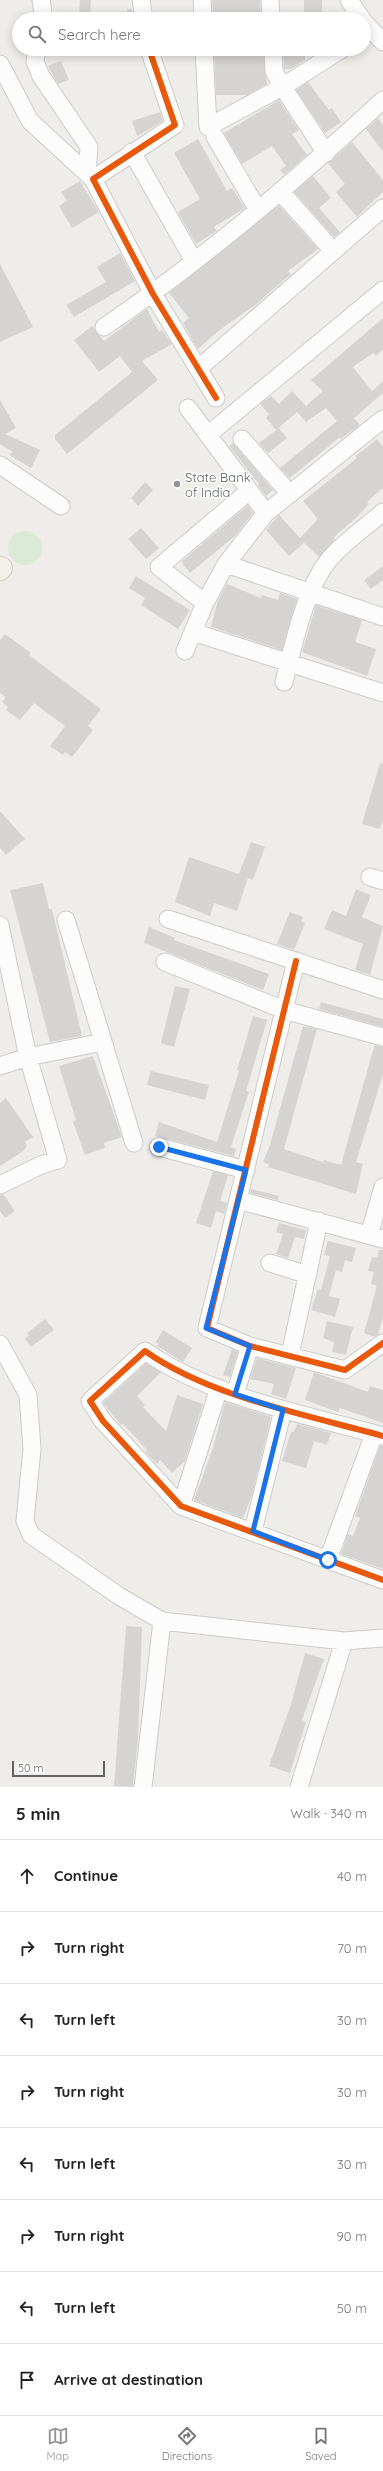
<!DOCTYPE html>
<meta charset="utf-8">
<style>
body{margin:0;font-family:Quicksand,sans-serif;background:#f2f2f2;color:#222}
.scale{position:absolute;left:12px;bottom:10px;width:93px;box-sizing:border-box;padding-left:4px;border:2px solid #606467;border-top:0;font-size:11px;line-height:14px;white-space:nowrap;color:#606467;-webkit-text-stroke:3px #fff;paint-order:stroke}
.stop{position:absolute;width:12px;height:12px;margin:-9px;border:3px solid #1a73e8;border-radius:50%;background:#fff}
.stop.end{background:#1a73e8;border-color:#fff;box-shadow:0 1px 4px #0008}
.list{margin:0;padding:0;list-style:none}
h2{display:flex;justify-content:space-between;align-items:center;height:52px;margin:0;padding:0 16px;font-size:17px}
h2 small{font-size:13px;font-weight:400;color:#767676}
.list li{display:grid;grid-template-columns:26px 1fr auto;gap:12px;align-items:center;box-sizing:border-box;height:72px;padding:0 16px;border-top:1px solid #e0e0e0}
.list b{display:block;font-size:15px;white-space:nowrap}
.list em{font-size:13px;font-style:normal;color:#767676}
.icon{flex:none;width:22px;height:22px;fill:none;stroke:currentColor;stroke-width:2;stroke-linecap:round;stroke-linejoin:round}
.map{position:relative;flex:none;width:383px;height:1787px;overflow:hidden}
.search{position:absolute;background:#fff;box-shadow:0 2px 10px #0003;left:12px;right:12px;top:12px;height:44px;display:flex;align-items:center;gap:10px;box-sizing:border-box;padding:0 14px;border-radius:22px;color:#767676;font-size:15px}
.sheet{height:628px;background:#fff}
nav{display:flex;justify-content:space-around;align-items:center;box-sizing:border-box;height:56px;border-top:1px solid #e0e0e0;background:#fff;font-size:11px;color:#767676}
nav a{display:grid;justify-items:center;gap:2px}
nav .on{color:#929495}
.map>svg:first-child{display:block}
.green{fill:#dce9d7}
.building{fill:#d6d4d3}
.lines{fill:none;stroke-linecap:round;stroke-linejoin:round}
.minor-casing{stroke:#cbcbca;stroke-width:19}
.major-casing{stroke:#d4cabb;stroke-width:24}
.minor{stroke:#fdfcfc;stroke-width:17}
.major{stroke:#f3f0ea;stroke-width:22}
.cycleway-casing{stroke:#fff;stroke-width:8}
.cycleway{stroke:#e8590c;stroke-width:6}
.route{stroke:#1a73e8;stroke-width:5}
.poi-dot{fill:#929495;stroke:#fff;stroke-width:1.5}
.labels{text-anchor:middle;stroke-width:3;stroke-linejoin:round;paint-order:stroke}
.poi-label{font-size:13px;fill:#606467;stroke:#fff;text-anchor:start}
</style>
<div class="map">
<svg width="383" height="1787" viewBox="0 0 383 1787">
<rect width="100%" height="100%" fill="#efedea"/>
<path class="green" d="M8 548a17 17 0 1 1 34 0a17 17 0 1 1-34 0Z"/>
<path class="building" d="M80,0H91L90,16H79Z
M212,0H260L261,19H213Z
M304,0H322V19H304Z
M127,9L132,10L134,19H127Z
M214,49H263L267,84L247,95H216Z
M283,49H305V60L291,69H284Z
M61,61L69,80L58,84L48,66Z
M308,82L329,110L332,108L341,122L325,133L296,90Z
M279,100L299,130L292,134L307,155L284,175L280,170L286,166L272,146L242,164L224,133Z
M160,112L163,121L137,136L132,121Z
M378,118L383,125V152L366,129Z
M198,139L227,191L232,188L245,208L214,227L217,231L215,232L196,244L178,212L200,199L174,153Z
M352,142L383,180V192L357,217L336,192L345,184L328,163Z
M313,176L331,198L319,208L340,232L334,237L294,192Z
M80,181L99,212L72,228L59,206L67,201L61,192Z
M279,205L318,249L288,271L291,274L255,305L217,332L198,349L183,323L189,318L169,293Z
M120,253L135,281L74,317L66,305L106,282L97,267Z
M0,264L33,327L0,342Z
M147,309L159,332L162,330L172,344L142,361L158,380L67,454L55,439V435L132,372L120,356L99,372L74,340L92,326L104,341Z
M383,318V349L376,356L373,353L353,367L372,391L383,381V393L354,418L360,425L341,439L340,437L290,478L280,468L337,421L326,408L306,422L297,412L276,430L266,418L269,414L260,404L271,396L279,404L292,391L306,406L323,391L311,380Z
M0,400L16,428L5,434L40,450L31,468L9,455L13,452L0,444Z
M279,428L287,438L268,453L259,443Z
M377,439L383,447V488L367,502L369,504L356,518L334,537L335,539L319,557L301,540L304,543L289,556L266,530L279,515L300,538L318,519L303,501L357,458L356,456Z
M233,443L273,490L266,496L258,485L259,484L229,446Z
M145,482L153,490L138,506L131,498Z
M248,505L253,513L235,536L190,573L181,562Z
M141,528L159,548L146,559L128,539Z
M383,566V580L371,589L364,580Z
M136,576L190,610L178,629L141,605L145,598L129,588Z
M227,584L261,598L262,595L278,600L280,593L297,599L282,650L211,627L218,600Z
M316,605L362,620L355,642L376,649L367,676L302,652Z
M5,634L31,653L29,655L101,709L88,726L93,730L72,757L65,752L63,755L50,746L65,726L34,703L20,720L6,710L8,707L2,702L6,697L0,693V641Z
M380,763L383,764V820L380,829L362,824Z
M0,811L25,839L6,855L0,848Z
M251,842L265,847L253,880L248,878L237,911L214,903L210,916L175,902L189,857L239,874Z
M43,883L49,909H52L82,1036L50,1042L10,890Z
M356,889L371,895L362,917L383,926L370,975L355,970L363,944L324,929L332,910L346,916Z
M290,912L303,917L301,921L305,923L294,950L277,944Z
M149,927L175,938L174,940L269,974L263,990L144,943Z
M175,986L190,989L174,1047L161,1043Z
M321,1002L383,1019V1027L319,1009Z
M253,1016L267,1020L246,1091L249,1092L231,1147L236,1149L234,1156L155,1136L159,1122L217,1142L239,1071L237,1070Z
M303,1026L317,1029L284,1149L323,1162L324,1160L341,1165L371,1057L375,1045L383,1047V1074L356,1162L363,1164L356,1194L268,1167L269,1164L263,1162L270,1145Z
M93,1056L122,1137L104,1143L105,1148L85,1155L73,1122L76,1120L59,1066Z
M151,1071L209,1085L205,1100L147,1085Z
M6,1098L33,1137L25,1142L27,1146L22,1152L0,1166V1103Z
M213,1171L228,1175L220,1201L227,1203L225,1211L224,1214L216,1211L211,1228L196,1223Z
M251,1189L279,1196L278,1200L250,1193Z
M3,1194L15,1211L5,1218L0,1211V1195Z
M279,1223L306,1230L304,1239L295,1237L288,1258L276,1254L283,1234L276,1232Z
M328,1241L356,1248L352,1262L345,1260L342,1272L336,1270L329,1296L340,1299L335,1317L311,1310L318,1289L321,1290L330,1256L324,1255Z
M379,1250H383V1317L378,1335L375,1337L364,1333L377,1286L371,1284L374,1272L368,1271L372,1257L377,1258Z
M45,1319L54,1330L31,1347L25,1339L29,1336L27,1333Z
M327,1321L353,1327L346,1355L332,1352L334,1342L323,1338Z
M163,1330L192,1348L183,1362L157,1346L159,1344L156,1342Z
M232,1349L238,1352L230,1377L223,1375Z
M257,1358L296,1368L286,1399L271,1394L274,1384L250,1379Z
M146,1363L161,1372L137,1396L145,1405L143,1407L166,1431L177,1395L203,1404L185,1461L172,1473L160,1460L157,1464L145,1452L147,1450L123,1424L121,1425L103,1403Z
M314,1372L368,1392L370,1386L383,1390V1423L340,1408L338,1412L305,1400Z
M225,1402L271,1417L252,1495L243,1518L194,1500L213,1448Z
M297,1424L331,1433L327,1445L314,1441L306,1468L282,1461L291,1432H294Z
M380,1446H383V1569L341,1554L348,1534L353,1536L360,1518L355,1516Z
M126,1626L142,1627L138,1739L133,1787L114,1786Z
M305,1653L324,1659L302,1720L306,1722L290,1773L269,1766L291,1704Z"/>
<g class="lines">
<defs>
<path id="minor" d="M41,0L44,19
M141,0L144,19
M202,0L203,19
M270,0L271,19
M349,0L362,19
M364,22L383,42
M39,49L36,54L35,62L41,76L89,147L87,173
M149,49L175,125L93,179L153,294L216,398
M204,49L208,127L282,87L342,49
M273,49L274,71L282,87
M0,64L30,121L93,179
M288,95L326,153
M215,137L258,210
M132,152L194,261
M280,191L333,251
M104,327C203,260 295,181 383,100
M199,368L383,208
M188,408L266,513
M209,434L383,290
M242,439L290,494
M0,465L61,506
M226,564L383,617
M205,603L159,567L249,491
M193,632L383,693
M185,651L205,603L226,564L266,513L383,419
M284,682C293,646 305,590 328,561C340,545 367,526 383,512
M370,877L383,881
M168,919L383,990
M66,920L134,1143
M0,925L28,1057L58,1160L41,1165L0,1185
M296,961L207,1328L250,1346L345,1370L383,1343
M165,962L284,1010L383,1037
M0,1066L28,1057L103,1042
M159,1147L246,1170
M238,1200L383,1239
M369,1235L383,1187
M270,1263L308,1275
M0,1344L28,1395L32,1449L25,1521L31,1535L119,1596L162,1621L344,1641L383,1638
M290,1355L319,1221
M235,1394L250,1346
M383,1436C307,1415 210,1397 145,1351L90,1401L103,1421L181,1506L383,1580
M181,1506L219,1388
M253,1531L283,1410
M328,1560L374,1434
M143,1787L162,1621
M299,1787L344,1641"/>
<path id="major" d="M0,569L1,568"/>
</defs>
<use href="#minor" class="minor-casing"/>
<use href="#major" class="major-casing"/>
<use href="#minor" class="minor"/>
<use href="#major" class="major"/>
<defs>
<path id="cycleway" d="M149,49L175,125L93,179L153,294L216,398
M296,961L207,1328L250,1346L345,1370L383,1343
M383,1436C307,1415 210,1397 145,1351L90,1401L103,1421L181,1506L383,1580"/>
</defs>
<use href="#cycleway" class="cycleway-casing"/>
<use href="#cycleway" class="cycleway"/>
</g>
<g class="lines">
<path class="route" d="M159,1147L246,1170L206,1328L250,1346L235,1394L283,1410L253,1531L328,1560"/>
</g>
<circle class="poi-dot" cx="177" cy="484" r="4"/>
<g class="labels">
<g class="poi-label">
<text x="185" y="482">State Bank<tspan x="185" dy="15">of India</tspan></text>
</g>
</g>
</svg>
<div class="scale">50 m</div>
<div class="stop" style="left:328px;top:1560px"></div>
<div class="stop end" style="left:159px;top:1147px"></div>
<div class="search"><svg class="icon" aria-label="search" viewBox="0 0 24 24"><circle cx="10" cy="10" r="6"/><path d="M15 15l6 6"/></svg>Search here</div>
</div>
<section class="sheet">
<h2>5 min<small>Walk · 340 m</small></h2>
<ul class="list">
<li><svg class="icon" aria-label="ahead" viewBox="0 0 24 24"><path d="M12 20V5M6 11l6-6 6 6"/></svg><div><b>Continue</b></div><em>40 m</em></li>
<li><svg class="icon" aria-label="right" viewBox="0 0 24 24"><path d="M7 20v-9h11M14 6l5 5-5 5"/></svg><div><b>Turn right</b></div><em>70 m</em></li>
<li><svg class="icon" aria-label="left" viewBox="0 0 24 24"><path d="M17 20v-9H6M10 6l-5 5 5 5"/></svg><div><b>Turn left</b></div><em>30 m</em></li>
<li><svg class="icon" aria-label="right" viewBox="0 0 24 24"><path d="M7 20v-9h11M14 6l5 5-5 5"/></svg><div><b>Turn right</b></div><em>30 m</em></li>
<li><svg class="icon" aria-label="left" viewBox="0 0 24 24"><path d="M17 20v-9H6M10 6l-5 5 5 5"/></svg><div><b>Turn left</b></div><em>30 m</em></li>
<li><svg class="icon" aria-label="right" viewBox="0 0 24 24"><path d="M7 20v-9h11M14 6l5 5-5 5"/></svg><div><b>Turn right</b></div><em>90 m</em></li>
<li><svg class="icon" aria-label="left" viewBox="0 0 24 24"><path d="M17 20v-9H6M10 6l-5 5 5 5"/></svg><div><b>Turn left</b></div><em>50 m</em></li>
<li><svg class="icon" aria-label="arrive" viewBox="0 0 24 24"><path d="M6 21V4h12l-3 4 3 4H6"/></svg><div><b>Arrive at destination</b></div></li>
</ul>
</section>
<nav>
<a class="on"><svg class="icon" aria-label="map" viewBox="0 0 24 24"><path d="M3 6l6-2 6 2 6-2v14l-6 2-6-2-6 2zM9 4v14M15 6v14"/></svg>Map</a>
<a><svg class="icon" aria-label="directions" viewBox="0 0 24 24"><path d="M12 3l9 9-9 9-9-9zM9 14v-3h6M13 9l2 2-2 2"/></svg>Directions</a>
<a><svg class="icon" aria-label="saved" viewBox="0 0 24 24"><path d="M7 4h10v16l-5-4-5 4z"/></svg>Saved</a>
</nav>
